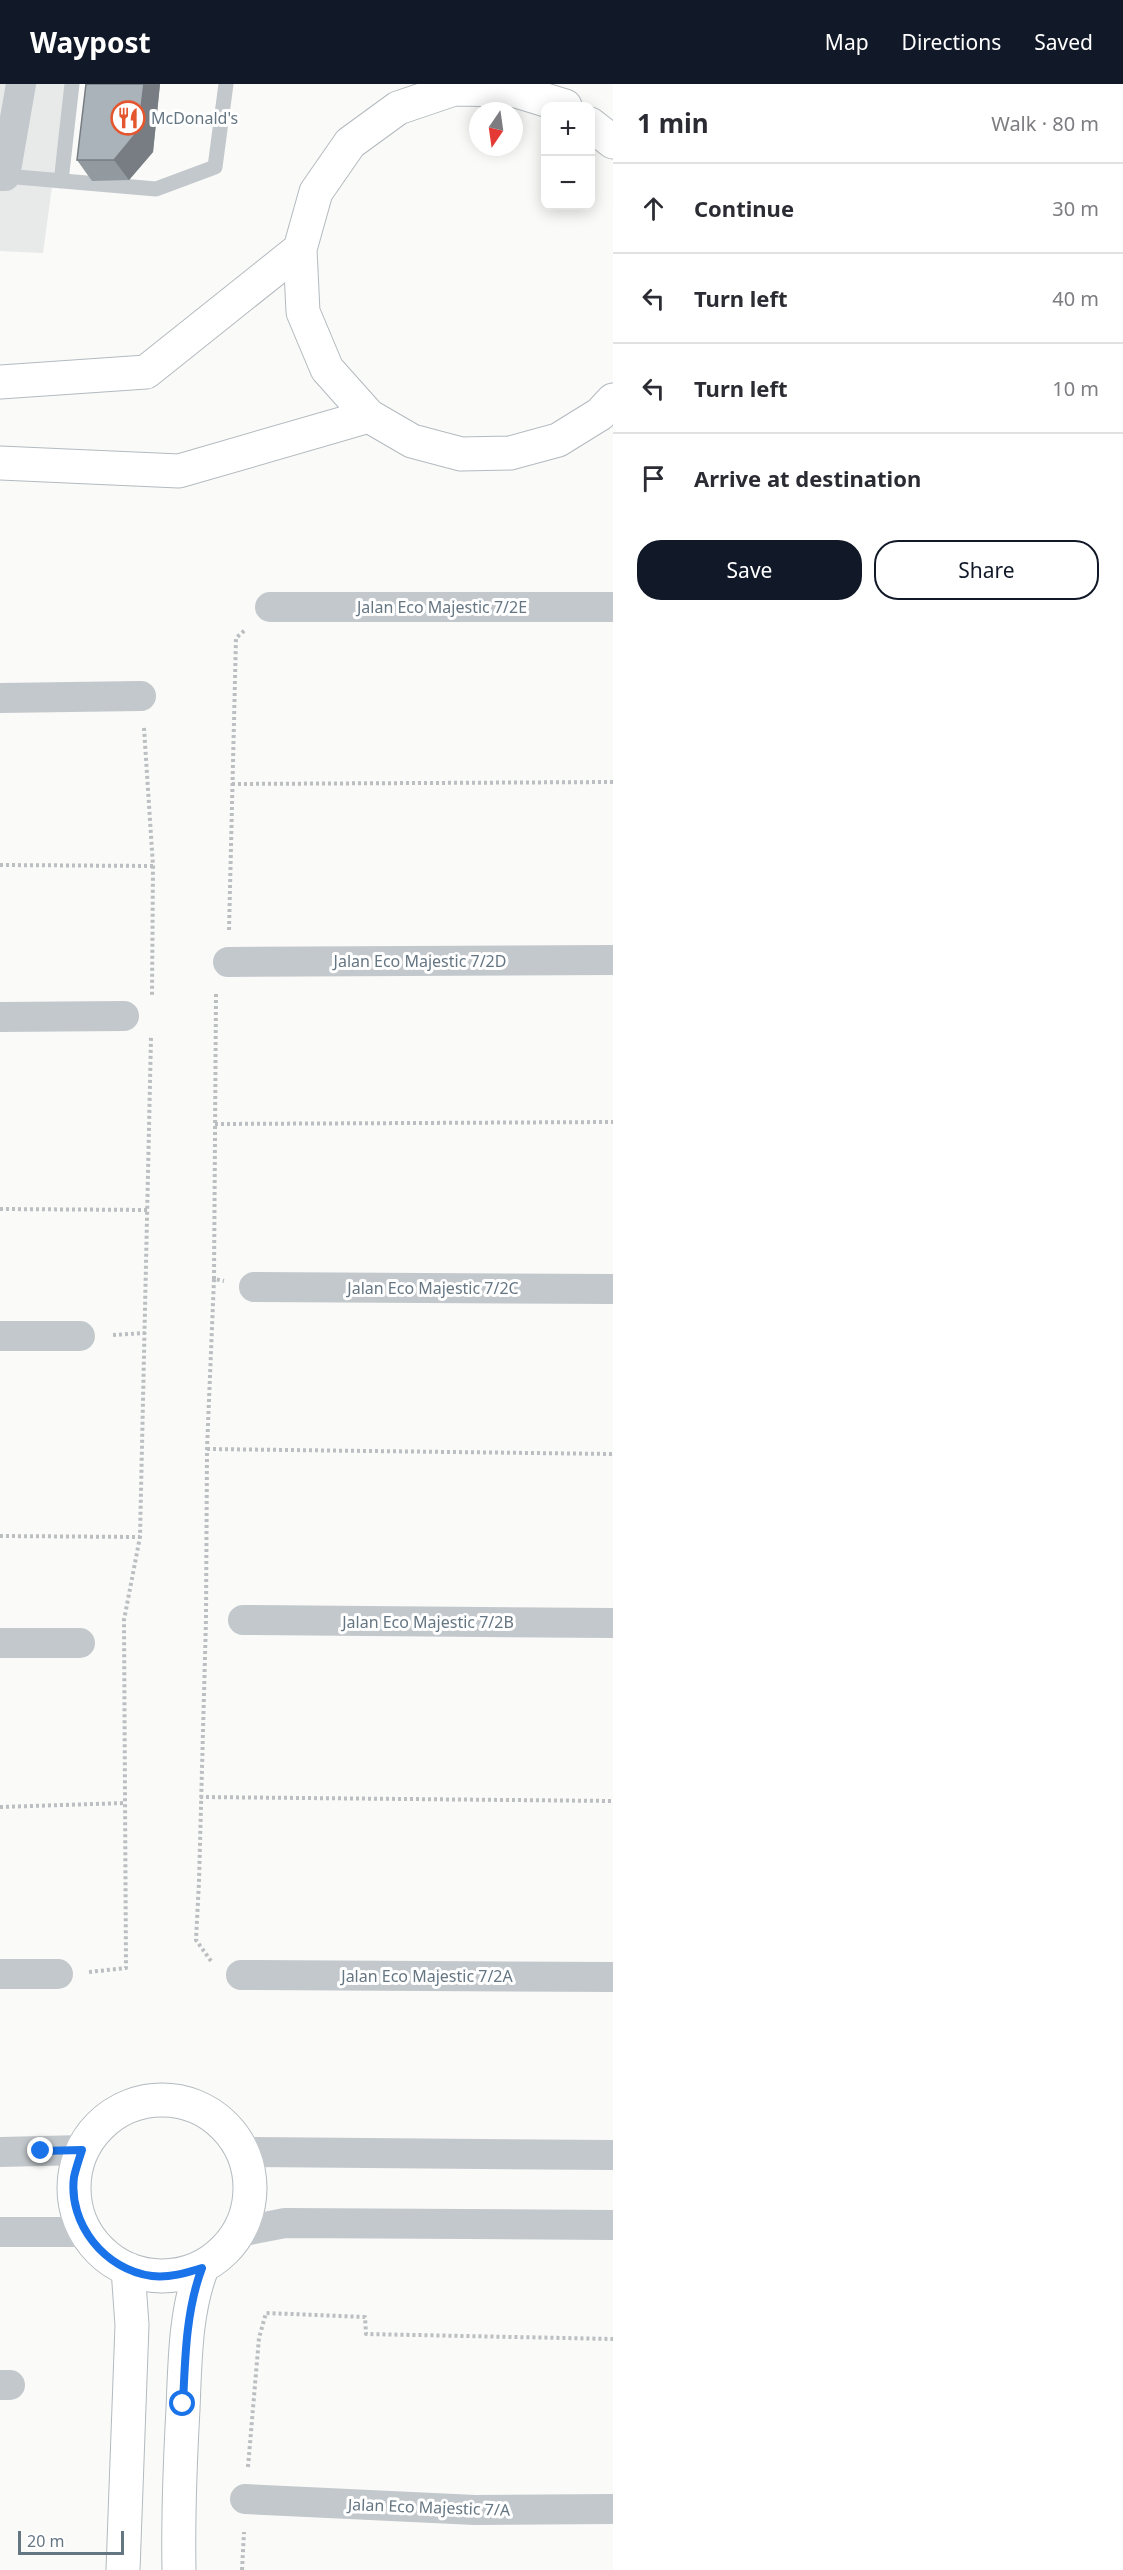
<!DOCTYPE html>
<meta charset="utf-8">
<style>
body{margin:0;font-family:"Noto Sans",sans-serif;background:#f2f2f3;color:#2b2b33}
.controls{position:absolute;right:18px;top:18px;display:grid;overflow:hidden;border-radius:12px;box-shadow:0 3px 15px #0003}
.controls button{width:54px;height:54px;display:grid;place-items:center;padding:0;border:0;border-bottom:2px solid #e1e1e2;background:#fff;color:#2b2b33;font:30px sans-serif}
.compass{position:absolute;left:469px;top:18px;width:54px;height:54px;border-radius:50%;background:#fff;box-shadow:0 3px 15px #0003;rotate:193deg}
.scale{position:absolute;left:18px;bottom:15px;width:106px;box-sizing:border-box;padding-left:6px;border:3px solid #657683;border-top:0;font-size:16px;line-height:21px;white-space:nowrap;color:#657683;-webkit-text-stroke:4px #fff;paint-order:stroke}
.stop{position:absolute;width:18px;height:18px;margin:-14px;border:4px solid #1a73e8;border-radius:50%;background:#fff}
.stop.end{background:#1a73e8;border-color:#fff;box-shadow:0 2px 6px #0008}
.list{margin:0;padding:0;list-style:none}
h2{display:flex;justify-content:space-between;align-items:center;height:78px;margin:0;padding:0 24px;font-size:26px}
h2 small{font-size:20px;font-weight:400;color:#7c7c81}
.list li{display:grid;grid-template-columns:39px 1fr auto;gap:18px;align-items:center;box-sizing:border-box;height:90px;padding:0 24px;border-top:2px solid #e1e1e2}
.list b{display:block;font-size:22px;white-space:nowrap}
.list em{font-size:20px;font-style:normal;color:#7c7c81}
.actions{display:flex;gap:12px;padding:18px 24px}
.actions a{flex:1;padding:14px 0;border:2px solid #111827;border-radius:24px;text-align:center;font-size:21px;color:#111827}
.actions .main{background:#111827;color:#fff}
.icon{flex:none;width:33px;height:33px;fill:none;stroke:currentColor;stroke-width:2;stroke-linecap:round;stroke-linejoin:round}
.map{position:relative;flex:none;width:613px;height:2486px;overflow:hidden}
header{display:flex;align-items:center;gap:36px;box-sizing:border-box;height:84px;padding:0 30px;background:#111827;color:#fff}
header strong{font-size:28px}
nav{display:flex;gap:33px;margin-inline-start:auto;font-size:21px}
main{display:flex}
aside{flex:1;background:#fff}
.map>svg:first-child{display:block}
.built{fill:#e8e9e9}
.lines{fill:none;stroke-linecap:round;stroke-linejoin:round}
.secondary-casing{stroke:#b3babf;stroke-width:35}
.path{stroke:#bbbfc2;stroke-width:4;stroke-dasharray:3 3;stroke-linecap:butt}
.lane{stroke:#c3c8cc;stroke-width:15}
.street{stroke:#c3c8cc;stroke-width:30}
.secondary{stroke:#fff;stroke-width:33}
.wall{fill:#929a9f}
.shaded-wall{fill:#777d82}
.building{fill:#aab3b9;stroke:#777d82;stroke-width:1.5}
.route{stroke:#1a73e8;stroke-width:8}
.labels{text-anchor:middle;stroke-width:6;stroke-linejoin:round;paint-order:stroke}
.poi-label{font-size:16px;fill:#657683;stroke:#fff;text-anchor:start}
.street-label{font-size:16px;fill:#657683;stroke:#fff}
</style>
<header>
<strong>Waypost</strong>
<nav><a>Map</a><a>Directions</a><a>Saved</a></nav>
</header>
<main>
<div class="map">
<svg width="613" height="2486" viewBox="0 0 613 2486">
<rect width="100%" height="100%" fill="#fafaf8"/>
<path class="built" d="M0,0H66L43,169L0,167Z"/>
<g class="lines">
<defs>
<path id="secondary" d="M565,22L513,6L454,5L398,24L350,59L316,108L300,165L303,228L327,285L369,332L412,357L461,370L510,369L558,356L600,330L613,316
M590,40L613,58
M0,298L146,288L300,165
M0,379L179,387L369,332
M74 2104a88 88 0 1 1 176 0a88 88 0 1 1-176 0Z
M123,2486L132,2241L128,2185
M179,2486C178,2432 180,2379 183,2325C185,2278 185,2227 202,2184"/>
</defs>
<use href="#secondary" class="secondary-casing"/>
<path class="path" d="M144,644L153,782L152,912
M232,700L613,698
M0,781L153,782
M229,846L236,554L246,545
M215,1040L613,1038
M0,1125L149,1126
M214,1195L216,908
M113,1251L145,1249
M207,1365L613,1370
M0,1452L140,1453
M200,1713L613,1717
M0,1723L125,1719
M211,1877L196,1856L199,1797L206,1535L207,1365L214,1195L224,1197
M89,1888L126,1884L124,1536L140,1453L151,953
M248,2383L259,2254L266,2229L365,2233L366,2250L613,2255
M242,2486L244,2448"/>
<path class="lane" d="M5,92L156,105L215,83L226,0
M61,97L72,0"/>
<path class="street" d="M0,92H5L21,0
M270,523H613
M0,614L141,612
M228,878L613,876
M0,933L124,932
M254,1203L613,1205
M0,1252H80
M243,1536L613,1539
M0,1559H80
M0,1890H58
M241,1891L613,1893
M0,2068L82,2066
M243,2068L613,2071
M0,2148H85
M239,2148L285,2139L613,2141
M0,2301H10
M245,2415L475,2426L613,2425"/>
<use href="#secondary" class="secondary"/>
</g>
<path class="wall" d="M86,0H160L153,68L129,96L92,97L77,76Z"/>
<path class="shaded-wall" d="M144,0H160L153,68L129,96L114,76Z"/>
<path class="building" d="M86,0H144L138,47L114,76H77Z"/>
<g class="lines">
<path class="route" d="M41,2067L82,2066C79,2075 76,2084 74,2093C68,2140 105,2186 152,2192C169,2194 186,2189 202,2184C186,2226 185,2275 183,2320"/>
</g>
<defs>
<symbol id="restaurant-ring" viewBox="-11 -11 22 22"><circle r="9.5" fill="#fff" stroke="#e4572e" stroke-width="1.5"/><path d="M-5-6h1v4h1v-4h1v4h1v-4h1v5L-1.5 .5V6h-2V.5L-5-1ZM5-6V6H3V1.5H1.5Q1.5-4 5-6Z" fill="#e4572e"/></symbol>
</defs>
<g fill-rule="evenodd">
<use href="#restaurant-ring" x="109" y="15" width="38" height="38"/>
</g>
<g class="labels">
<g class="poi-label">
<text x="151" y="40">McDonald's</text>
</g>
<g class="street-label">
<text x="442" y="529">Jalan Eco Majestic 7/2E</text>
<text x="420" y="883">Jalan Eco Majestic 7/2D</text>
<text x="433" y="1210">Jalan Eco Majestic 7/2C</text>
<text x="428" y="1544">Jalan Eco Majestic 7/2B</text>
<text x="427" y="1898">Jalan Eco Majestic 7/2A</text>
<text transform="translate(429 2423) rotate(2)" y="6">Jalan Eco Majestic 7/A</text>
</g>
</g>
</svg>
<div class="controls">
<button>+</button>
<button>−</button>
</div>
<svg class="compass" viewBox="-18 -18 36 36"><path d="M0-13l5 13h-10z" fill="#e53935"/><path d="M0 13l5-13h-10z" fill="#7c7c81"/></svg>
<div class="scale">20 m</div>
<div class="stop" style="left:183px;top:2320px"></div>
<div class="stop end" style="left:41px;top:2067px"></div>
</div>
<aside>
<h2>1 min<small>Walk · 80 m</small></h2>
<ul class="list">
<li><svg class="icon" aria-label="ahead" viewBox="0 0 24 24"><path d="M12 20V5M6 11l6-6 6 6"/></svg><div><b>Continue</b></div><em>30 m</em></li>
<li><svg class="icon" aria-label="left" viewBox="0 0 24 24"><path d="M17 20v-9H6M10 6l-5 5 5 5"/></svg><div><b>Turn left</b></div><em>40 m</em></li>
<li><svg class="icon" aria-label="left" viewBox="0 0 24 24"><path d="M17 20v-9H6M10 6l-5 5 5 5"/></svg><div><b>Turn left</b></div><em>10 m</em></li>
<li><svg class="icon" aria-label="arrive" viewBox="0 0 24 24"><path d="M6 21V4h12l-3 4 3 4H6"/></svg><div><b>Arrive at destination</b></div></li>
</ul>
<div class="actions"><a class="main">Save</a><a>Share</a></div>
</aside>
</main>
